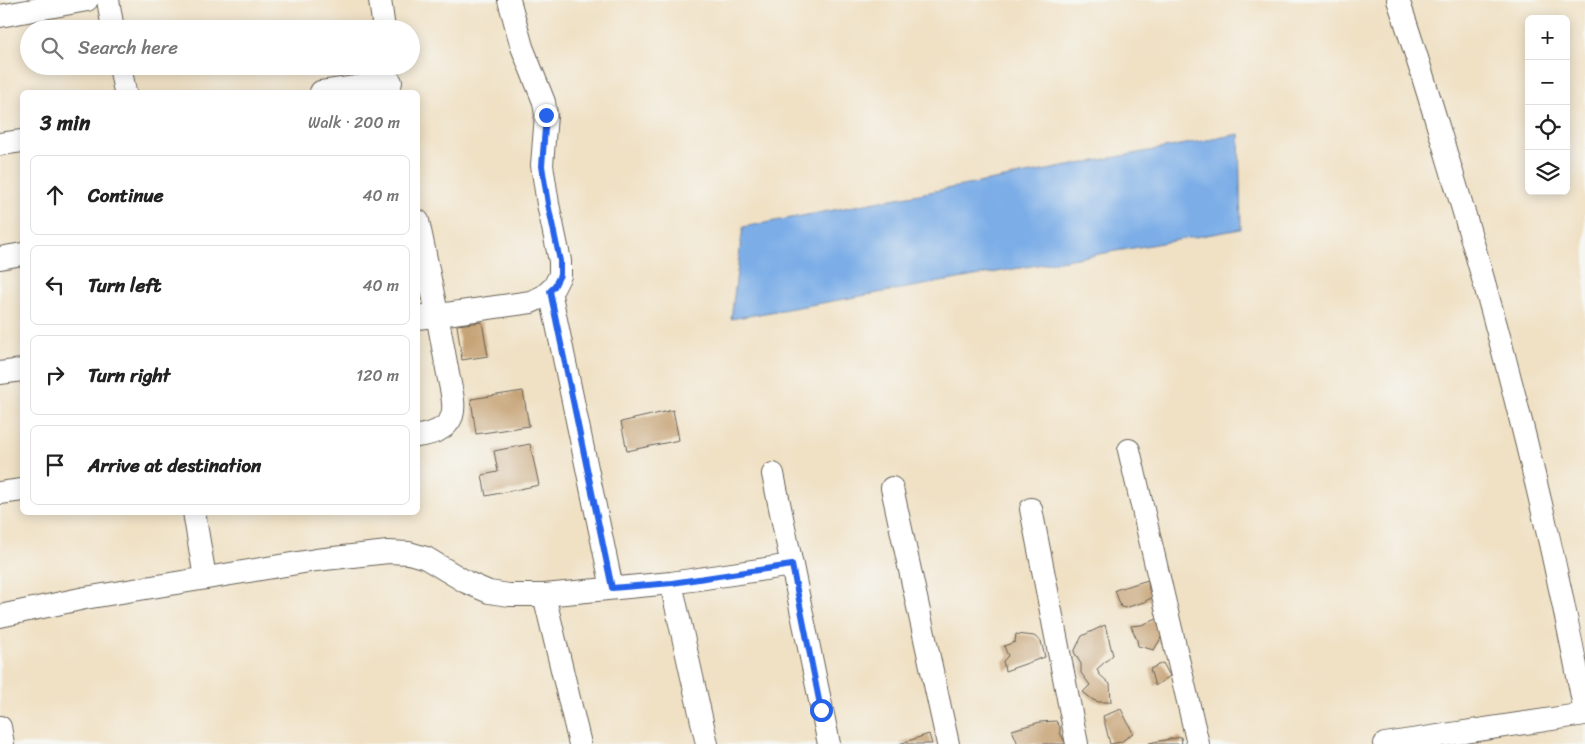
<!DOCTYPE html>
<meta charset="utf-8">
<style>
body{margin:0;font-family:Sriracha,sans-serif;background:#f2f2f2;color:#222}
.controls{position:absolute;right:15px;top:15px;display:grid;overflow:hidden;border-radius:8px;box-shadow:0 2px 12px #0003}
.controls button{width:45px;height:45px;display:grid;place-items:center;padding:0;border:0;border-bottom:1px solid #e0e0e0;background:#fff;color:#222;font:25px sans-serif}
.stop{position:absolute;width:15px;height:15px;margin:-11px;border:4px solid #2563eb;border-radius:50%;background:#fff}
.stop.end{background:#2563eb;border-color:#fff;box-shadow:0 1px 5px #0008}
.list{margin:0;padding:0;list-style:none}
h2{display:flex;justify-content:space-between;align-items:center;height:65px;margin:0;padding:0 20px;font-size:21px}
h2 small{font-size:16px;font-weight:400;color:#767676}
.list li{display:grid;grid-template-columns:32px 1fr auto;gap:15px;align-items:center;box-sizing:border-box;height:80px;margin:0 10px 10px;padding:0 10px;border:1px solid #e0e0e0;border-radius:8px}
.list b{display:block;font-size:19px;white-space:nowrap}
.list em{font-size:16px;font-style:normal;color:#767676}
.icon{flex:none;width:28px;height:28px;fill:none;stroke:currentColor;stroke-width:2;stroke-linecap:round;stroke-linejoin:round}
.map{position:relative;flex:none;width:1585px;height:744px;overflow:hidden}
.search{position:absolute;background:#fff;box-shadow:0 2px 12px #0003;left:20px;top:20px;width:400px;height:55px;display:flex;align-items:center;gap:12px;box-sizing:border-box;padding:0 18px;border-radius:28px;color:#767676;font-size:19px}
.panel{position:absolute;background:#fff;box-shadow:0 2px 12px #0003;left:20px;top:90px;width:400px;height:425px;border-radius:8px}
.map>svg:first-child{display:block}
.water{fill:#7bade7;stroke:#4c6482}
.building{fill:#c7a478}
.lines{fill:none;stroke-linecap:round;stroke-linejoin:round}
.minor-casing{stroke:#666157;stroke-width:24}
.minor{stroke:#fff;stroke-width:22}
.route{stroke:#2563eb;stroke-width:6}
</style>
<div class="map">
<svg width="1585" height="744" viewBox="0 0 1585 744">
<rect width="100%" height="100%" fill="#f6f6f2"/>
<filter id="ink" filterUnits="userSpaceOnUse"><feTurbulence type="fractalNoise" baseFrequency=".02" numOctaves="2"/><feDisplacementMap in="SourceGraphic" scale="10" xChannelSelector="R" yChannelSelector="G"/><feConvolveMatrix kernelMatrix="1 2 1 2 8 2 1 2 1" color-interpolation-filters="sRGB"/></filter>
<filter id="wash" filterUnits="userSpaceOnUse"><feTurbulence type="fractalNoise" baseFrequency=".0096" numOctaves="4" result="noise"/><feDisplacementMap in="SourceGraphic" scale="20" xChannelSelector="R" yChannelSelector="G"/><feGaussianBlur stdDeviation="1.12" result="paint"/><feColorMatrix in="noise" values="0 0 0 0 0 0 0 0 0 0 0 0 0 0 0 0 0 1.4 0 .05"/><feComposite in="paint" operator="in"/></filter>
<g filter="url(#wash)">
<rect width="100%" height="100%" fill="#f0e1c5"/>
<path class="water" d="M1239,134L1241,229L731,319L743,227Z"/>
<g id="blocks">
<path class="building" d="M482,322L488,356L462,360L457,325Z
M523,391L529,426L476,434L471,399Z
M673,410L679,440L627,451L621,422Z
M530,444L539,485L486,496L482,475L498,472L494,451Z
M1148,580L1149,590L1153,597L1144,602L1125,608L1121,607L1115,590Z
M1160,618L1162,636L1154,650L1138,646L1137,640L1131,626L1141,625Z
M1105,625L1113,655L1097,669L1099,674L1110,684L1111,702H1099L1093,700L1083,692L1090,685L1081,673V664L1074,652L1082,636Z
M1016,634L1034,636L1041,641L1045,657L1005,671L1003,661L1008,656L1004,646L1015,642Z
M1163,663L1170,676L1155,686L1150,669Z
M1121,709L1133,733L1121,742L1110,744L1103,716Z
M1056,721L1060,727V733L1066,744H1018L1012,730L1040,722Z
M929,734L932,744H899Z
M1181,737L1182,744H1149V743Z"/>
</g>
</g>
<g filter="url(#ink)">
<use href="#blocks" fill-opacity="0" stroke="#666157" stroke-width="1"/>
<g class="lines">
<defs>
<path id="minor" d="M108,0L113,29
M380,0L384,29
M1398,0C1417,55 1433,110 1450,166C1505,345 1550,528 1585,712
M0,16L87,0
M120,66L125,92
M321,92L391,82
M0,144L22,141
M418,221C429,272 439,323 448,374C450,386 456,404 452,416C447,430 431,434 418,436
M0,258L22,254
M550,291L612,588
M418,318L531,302L544,296L554,287L560,275V261L548,204L542,165L546,115L544,102L522,47L509,0
M0,373L22,370
M1129,450L1198,744
M773,474L829,744
M892,488L948,744
M0,493L22,490
M1031,509L1077,744
M194,512L205,578
M671,583L707,744
M544,595L580,744
M0,616L85,598L316,560L388,552L409,553L426,558L466,582L489,592L509,595H544L671,583L792,565
M0,727L3,744
M1385,744L1585,714"/>
</defs>
<use href="#minor" class="minor-casing"/>
<use href="#minor" class="minor"/>
</g>
</g>
<g class="lines" filter="url(#ink)">
<path class="route" d="M546,115L542,166L548,204L560,261V275L554,287L550,291L612,588L672,583L792,565L821,710"/>
</g>
</svg>
<div class="controls">
<button>+</button>
<button>−</button>
<button><svg class="icon" aria-label="locate" viewBox="0 0 24 24"><circle cx="12" cy="12" r="6"/><path d="M12 2v4M12 18v4M2 12h4M18 12h4"/></svg></button>
<button><svg class="icon" aria-label="layers" viewBox="0 0 24 24"><path d="M12 4l9 5-9 5-9-5zM3 14l9 5 9-5"/></svg></button>
</div>
<div class="stop" style="left:821px;top:710px"></div>
<div class="stop end" style="left:546px;top:115px"></div>
<div class="search"><svg class="icon" aria-label="search" viewBox="0 0 24 24"><circle cx="10" cy="10" r="6"/><path d="M15 15l6 6"/></svg>Search here</div>
<section class="panel">
<h2>3 min<small>Walk · 200 m</small></h2>
<ul class="list">
<li><svg class="icon" aria-label="ahead" viewBox="0 0 24 24"><path d="M12 20V5M6 11l6-6 6 6"/></svg><div><b>Continue</b></div><em>40 m</em></li>
<li><svg class="icon" aria-label="left" viewBox="0 0 24 24"><path d="M17 20v-9H6M10 6l-5 5 5 5"/></svg><div><b>Turn left</b></div><em>40 m</em></li>
<li><svg class="icon" aria-label="right" viewBox="0 0 24 24"><path d="M7 20v-9h11M14 6l5 5-5 5"/></svg><div><b>Turn right</b></div><em>120 m</em></li>
<li><svg class="icon" aria-label="arrive" viewBox="0 0 24 24"><path d="M6 21V4h12l-3 4 3 4H6"/></svg><div><b>Arrive at destination</b></div></li>
</ul>
</section>
</div>
